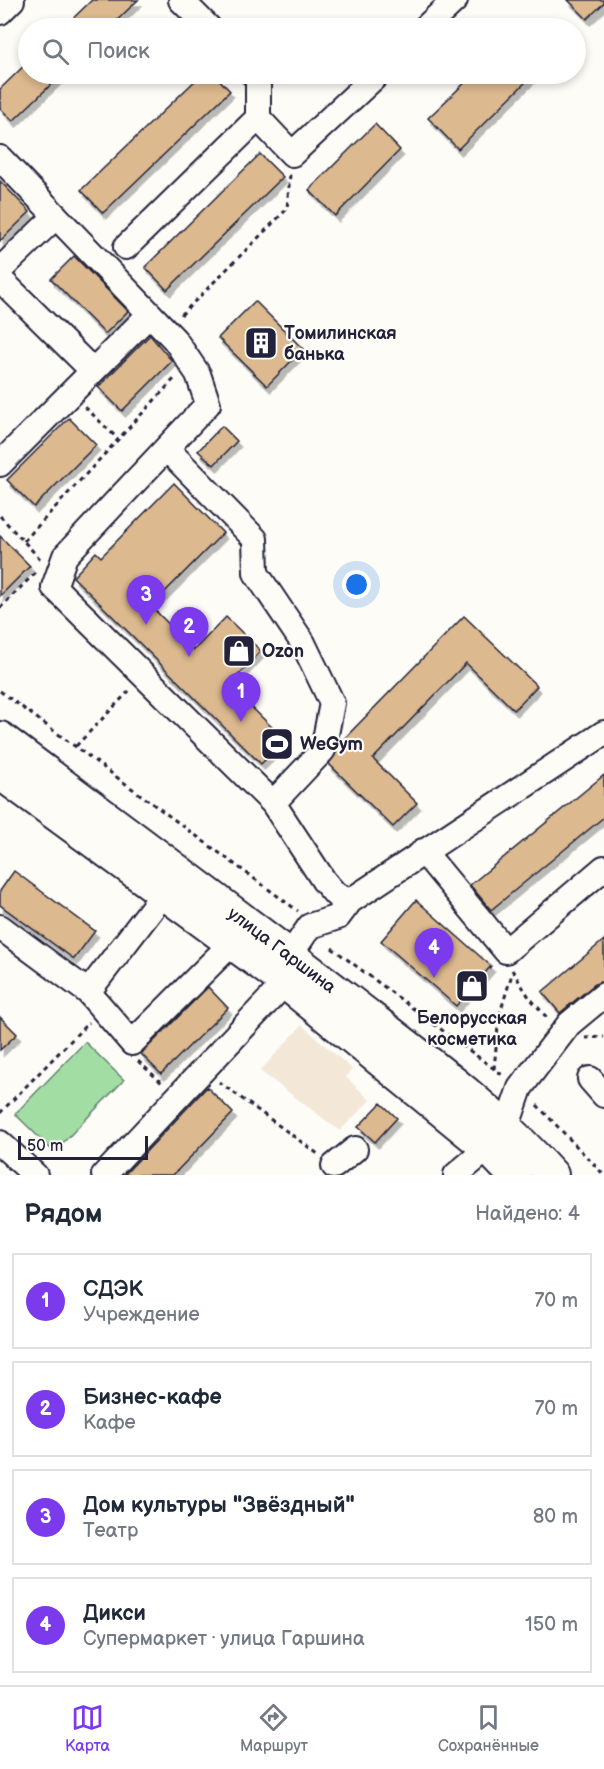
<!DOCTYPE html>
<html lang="ru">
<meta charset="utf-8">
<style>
body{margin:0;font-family:"Balsamiq Sans",sans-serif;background:#f2f2f3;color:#1f2937}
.scale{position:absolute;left:18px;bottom:15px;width:130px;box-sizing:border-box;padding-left:6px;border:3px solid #22223b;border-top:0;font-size:16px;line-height:21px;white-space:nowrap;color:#22223b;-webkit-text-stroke:4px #fdfcf7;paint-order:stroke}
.you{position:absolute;left:357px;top:585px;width:21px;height:21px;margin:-15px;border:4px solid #fff;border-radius:50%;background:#1a73e8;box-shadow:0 0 0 9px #1a73e833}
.badge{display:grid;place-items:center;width:39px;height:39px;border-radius:50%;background:#7c3aed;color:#fff;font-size:20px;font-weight:700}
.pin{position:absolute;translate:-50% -50px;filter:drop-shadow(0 2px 3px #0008)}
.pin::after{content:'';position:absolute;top:32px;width:21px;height:18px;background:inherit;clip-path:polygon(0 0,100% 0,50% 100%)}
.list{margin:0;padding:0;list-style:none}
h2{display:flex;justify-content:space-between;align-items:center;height:78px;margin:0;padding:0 24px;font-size:26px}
h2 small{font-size:20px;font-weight:400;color:#747a83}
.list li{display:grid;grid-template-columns:39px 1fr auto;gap:18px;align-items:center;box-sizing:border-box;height:96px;margin:0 12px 12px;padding:0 12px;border:2px solid #e0e1e3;border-radius:0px}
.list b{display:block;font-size:22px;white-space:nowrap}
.list p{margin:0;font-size:20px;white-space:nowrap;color:#747a83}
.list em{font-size:20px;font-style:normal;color:#747a83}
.icon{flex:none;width:33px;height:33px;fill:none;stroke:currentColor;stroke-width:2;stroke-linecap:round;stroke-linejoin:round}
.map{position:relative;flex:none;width:604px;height:1175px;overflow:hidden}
.search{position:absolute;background:#fff;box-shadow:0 3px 9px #0003;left:18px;right:18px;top:18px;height:66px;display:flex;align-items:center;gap:15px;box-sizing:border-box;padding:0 21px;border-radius:33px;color:#747a83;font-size:22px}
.sheet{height:510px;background:#fff}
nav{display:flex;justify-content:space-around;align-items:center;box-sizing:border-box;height:84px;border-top:2px solid #e0e1e3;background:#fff;font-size:16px;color:#747a83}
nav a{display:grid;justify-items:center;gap:3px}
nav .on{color:#7c3aed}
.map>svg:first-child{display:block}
.built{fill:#f3e8d8}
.green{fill:#a2dea4;stroke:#628070;stroke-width:1.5}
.building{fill:#dcb98e;stroke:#22223b;stroke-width:1.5;filter:url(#shadow)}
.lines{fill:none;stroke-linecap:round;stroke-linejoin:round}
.minor-casing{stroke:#22223b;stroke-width:28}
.major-casing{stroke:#22223b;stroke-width:36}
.path{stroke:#22223b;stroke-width:3;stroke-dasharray:4.5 4.5;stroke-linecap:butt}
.minor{stroke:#fdfcf7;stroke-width:24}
.major{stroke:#fdfcf7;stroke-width:32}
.labels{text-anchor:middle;stroke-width:4.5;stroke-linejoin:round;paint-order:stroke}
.poi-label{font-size:18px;font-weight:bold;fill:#22223b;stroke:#fdfcf7;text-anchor:start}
.street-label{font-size:18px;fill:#22223b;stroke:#fdfcf7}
</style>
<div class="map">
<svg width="604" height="1175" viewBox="0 0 604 1175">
<defs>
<filter id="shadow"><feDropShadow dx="3.5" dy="6" stdDeviation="0" flood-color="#0004"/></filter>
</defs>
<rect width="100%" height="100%" fill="#fdfcf7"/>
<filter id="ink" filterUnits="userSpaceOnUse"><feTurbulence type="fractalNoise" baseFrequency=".0167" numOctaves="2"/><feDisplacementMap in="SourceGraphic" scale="12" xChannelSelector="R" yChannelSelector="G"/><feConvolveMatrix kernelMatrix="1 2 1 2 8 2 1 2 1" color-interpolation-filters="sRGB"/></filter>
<g filter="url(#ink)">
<path class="built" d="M302,1025L352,1069L346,1077L370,1100L340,1131L260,1071Z"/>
<path class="green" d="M85,1042L124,1080L54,1152L15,1114Z"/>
<path class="building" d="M92,0H138L109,28H63Z
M568,0H604V3L587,19Z
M28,62V74H62L13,121L0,108V89Z
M202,74H214L230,91L103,213L81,190Z
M474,74H534L458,149L428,118Z
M375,124L400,150L335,216L309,190Z
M260,154L283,177L167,290L145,267Z
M0,181L30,212L0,241Z
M74,256L128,311L105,334L51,279Z
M255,301L303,349L267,386L218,338Z
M150,335L172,361L122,411L98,387Z
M69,418L96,445L34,507L7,480Z
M222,426L237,441L214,465L198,451Z
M174,483L223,533L151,606L194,650L226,617L261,651L229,685L285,740L261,764L73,577L96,552L101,557Z
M0,536L30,566L0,596Z
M464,616L537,686L514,710L466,663L373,759L417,803L393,827L329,764L338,745Z
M604,775V817L491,910L470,885Z
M14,871L95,931L74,959L0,905V891Z
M416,900L491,966L456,1006L381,941Z
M604,940V981L595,984L560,1013L542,992Z
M208,987L228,1008L161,1074L141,1054Z
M0,1017L17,1034L0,1050Z
M207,1087L233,1113L173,1175H124Z
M381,1103L397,1118L375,1142L358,1127Z"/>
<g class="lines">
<defs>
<path id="minor" d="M181,0L209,28
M0,12L12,0
M425,28L455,0
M253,74L258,79V118L292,154L378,74
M0,158L175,340L198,374L208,404L65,556L54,587L273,803L324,881L336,895L350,901
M126,247L258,118
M0,270L56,216
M0,279L93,371L0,464
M93,371L150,314
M167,449L255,539L256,573L303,643L332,703L323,750L273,803
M423,851L506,951L604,868
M0,927L88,992L132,1043L232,943
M290,955L310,926L338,917L350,901L604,733
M88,992L164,893
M590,1079L604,1095
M0,1143L35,1175
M334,1166L355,1149
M104,1175L285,983
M456,1175L488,1148L507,1126L520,1088L569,1024L604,995"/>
<path id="major" d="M0,738C117,826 234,912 349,1001C420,1056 492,1108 552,1175
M0,773L276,975L488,1148L514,1175"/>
</defs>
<use href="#minor" class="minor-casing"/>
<use href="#major" class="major-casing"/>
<path class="path" d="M181,315L287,209L290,174
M85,407L118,439
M0,516L43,562
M24,541L176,377
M0,608L37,571
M0,691L298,911
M76,746L131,689
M332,948L505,1077
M512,970L529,997L549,1020
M585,1038L604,1037
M138,1061L162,1083
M494,1069L499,1016L512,974
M219,1082L318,1154
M537,1105L604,1175
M0,1113L89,1022"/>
<use href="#minor" class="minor"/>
<use href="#major" class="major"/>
</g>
</g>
<defs>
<symbol id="building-square" viewBox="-11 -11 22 22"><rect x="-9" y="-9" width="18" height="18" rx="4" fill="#22223b" stroke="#fdfcf7"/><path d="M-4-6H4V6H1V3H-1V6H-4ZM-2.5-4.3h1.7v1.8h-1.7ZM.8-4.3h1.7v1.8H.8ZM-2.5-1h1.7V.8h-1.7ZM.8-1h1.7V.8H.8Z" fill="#fff"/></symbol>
<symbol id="shop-square" viewBox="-11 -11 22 22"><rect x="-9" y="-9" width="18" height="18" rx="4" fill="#22223b" stroke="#fdfcf7"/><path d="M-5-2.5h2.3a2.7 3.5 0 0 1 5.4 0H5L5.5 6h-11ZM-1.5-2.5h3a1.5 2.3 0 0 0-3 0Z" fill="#fff"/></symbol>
<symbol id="stadium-square" viewBox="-11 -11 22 22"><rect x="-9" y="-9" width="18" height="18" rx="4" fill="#22223b" stroke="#fdfcf7"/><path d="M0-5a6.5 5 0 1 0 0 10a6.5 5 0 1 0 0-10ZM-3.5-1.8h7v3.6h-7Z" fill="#fff"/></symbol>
</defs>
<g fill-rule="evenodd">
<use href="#building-square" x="242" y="324" width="38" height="38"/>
<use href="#shop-square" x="220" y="632" width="38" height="38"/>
<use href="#stadium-square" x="258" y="725" width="38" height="38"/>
<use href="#shop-square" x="453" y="967" width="38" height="38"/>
</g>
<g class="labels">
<g class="poi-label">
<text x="284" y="339">Томилинская<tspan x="284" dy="21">банька</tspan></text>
<text x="262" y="657">Ozon</text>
<text x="300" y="750">WeGym</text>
<text x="472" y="1024" text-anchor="middle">Белорусская<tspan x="472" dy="21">косметика</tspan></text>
</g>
<g class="street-label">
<text transform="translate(282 950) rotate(37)" y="6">улица Гаршина</text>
</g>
</g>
</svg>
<div class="scale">50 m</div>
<div class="you"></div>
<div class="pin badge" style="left:241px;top:722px">1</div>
<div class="pin badge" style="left:189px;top:657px">2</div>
<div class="pin badge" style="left:146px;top:625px">3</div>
<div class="pin badge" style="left:434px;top:978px">4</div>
<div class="search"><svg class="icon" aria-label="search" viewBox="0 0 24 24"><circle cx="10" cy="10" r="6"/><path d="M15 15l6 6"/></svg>Поиск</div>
</div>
<section class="sheet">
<h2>Рядом<small>Найдено: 4</small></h2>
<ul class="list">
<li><span class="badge">1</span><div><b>СДЭК</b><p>Учреждение</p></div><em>70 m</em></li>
<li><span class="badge">2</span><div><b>Бизнес-кафе</b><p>Кафе</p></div><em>70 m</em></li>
<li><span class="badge">3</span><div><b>Дом культуры &quot;Звёздный&quot;</b><p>Театр</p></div><em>80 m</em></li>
<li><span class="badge">4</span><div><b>Дикси</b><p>Супермаркет · улица Гаршина</p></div><em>150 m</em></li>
</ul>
</section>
<nav>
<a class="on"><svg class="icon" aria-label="map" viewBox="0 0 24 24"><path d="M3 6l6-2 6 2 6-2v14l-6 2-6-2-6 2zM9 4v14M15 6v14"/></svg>Карта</a>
<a><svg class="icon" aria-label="directions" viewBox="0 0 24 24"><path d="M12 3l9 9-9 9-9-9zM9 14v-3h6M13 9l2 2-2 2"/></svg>Маршрут</a>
<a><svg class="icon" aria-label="saved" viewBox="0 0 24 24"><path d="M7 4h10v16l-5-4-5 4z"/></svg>Сохранённые</a>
</nav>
